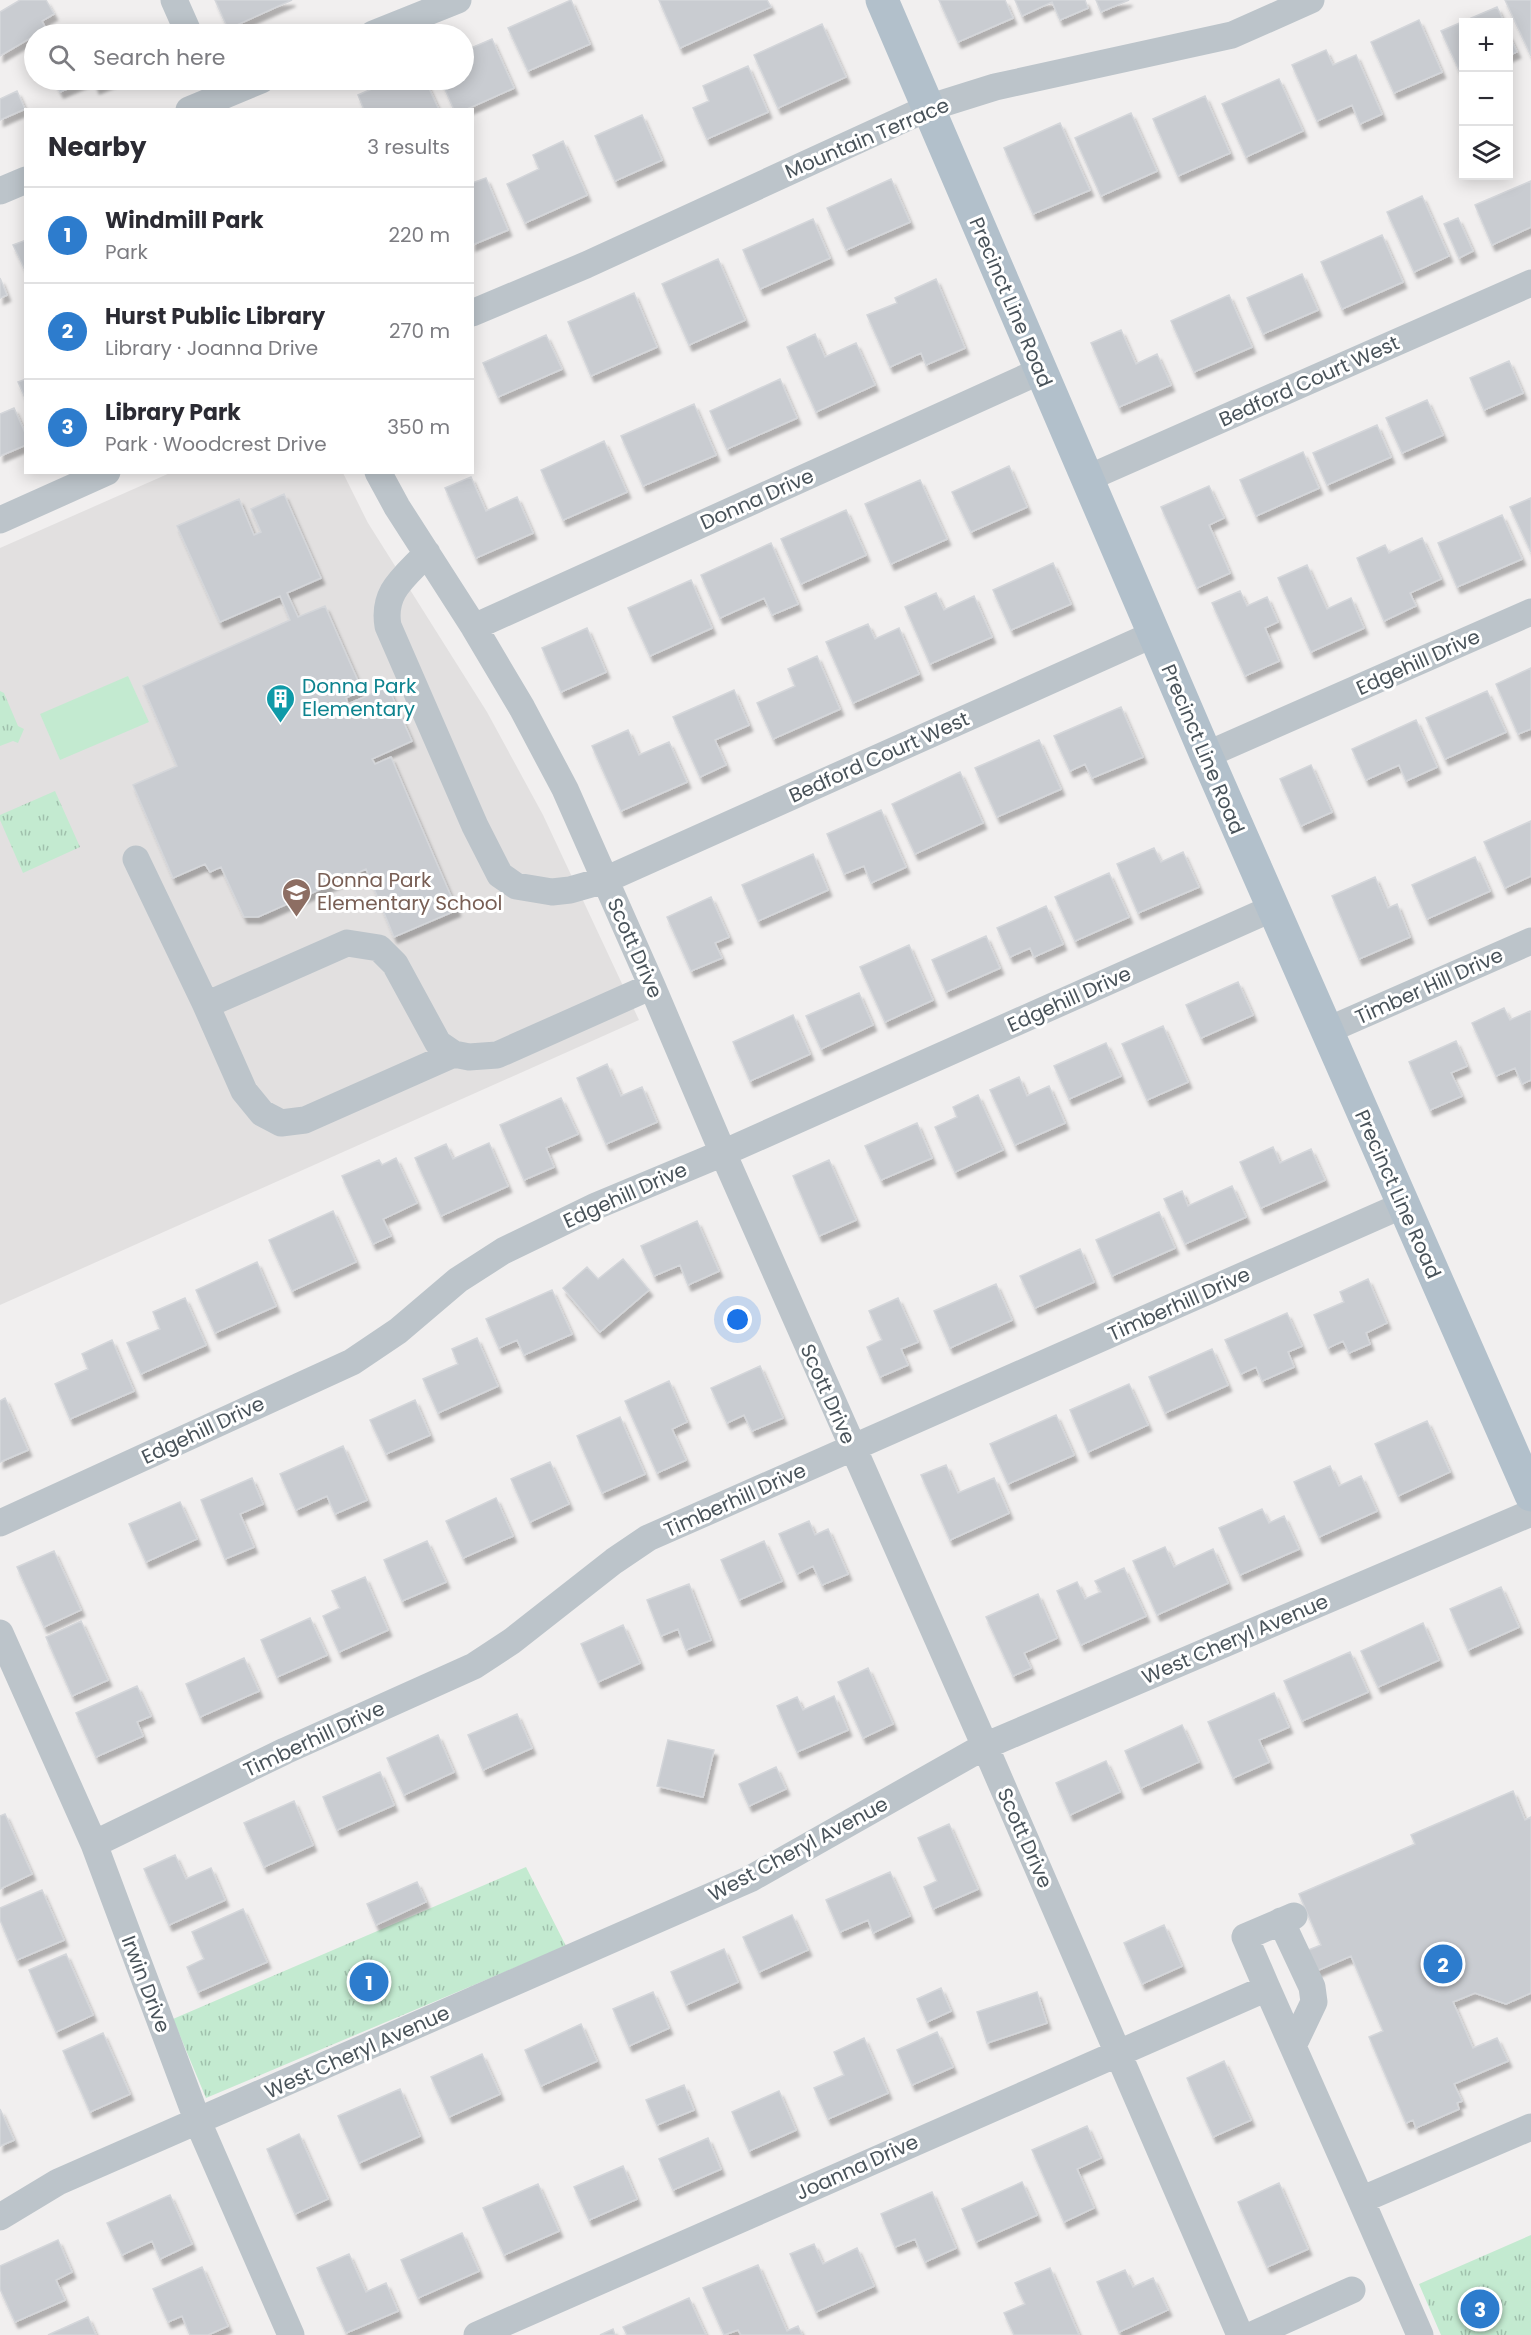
<!DOCTYPE html>
<meta charset="utf-8">
<style>
body{margin:0;font-family:Poppins,sans-serif;background:#f2f2f3;color:#2b2b33}
.controls{position:absolute;right:18px;top:18px;display:grid;overflow:hidden;border-radius:0px;box-shadow:0 3px 15px #0003}
.controls button{width:54px;height:54px;display:grid;place-items:center;padding:0;border:0;border-bottom:2px solid #e1e1e2;background:#fff;color:#2b2b33;font:30px sans-serif}
.you{position:absolute;left:738px;top:1320px;width:21px;height:21px;margin:-15px;border:4px solid #fff;border-radius:50%;background:#1a73e8;box-shadow:0 0 0 9px #1a73e833}
.badge{display:grid;place-items:center;width:39px;height:39px;border-radius:50%;background:#2d7ccd;color:#fff;font-size:20px;font-weight:700}
.pin{position:absolute;translate:-50% -50%;border:3px solid #fff;box-shadow:0 2px 6px #0006}
.list{margin:0;padding:0;list-style:none}
h2{display:flex;justify-content:space-between;align-items:center;height:78px;margin:0;padding:0 24px;font-size:26px}
h2 small{font-size:20px;font-weight:400;color:#7c7c81}
.list li{display:grid;grid-template-columns:39px 1fr auto;gap:18px;align-items:center;box-sizing:border-box;height:96px;padding:0 24px;border-top:2px solid #e1e1e2}
.list b{display:block;font-size:22px;white-space:nowrap}
.list p{margin:0;font-size:20px;white-space:nowrap;color:#7c7c81}
.list em{font-size:20px;font-style:normal;color:#7c7c81}
.icon{flex:none;width:33px;height:33px;fill:none;stroke:currentColor;stroke-width:2;stroke-linecap:round;stroke-linejoin:round}
.map{position:relative;flex:none;width:1531px;height:2335px;overflow:hidden}
.search{position:absolute;background:#fff;box-shadow:0 3px 15px #0003;left:24px;top:24px;width:450px;height:66px;display:flex;align-items:center;gap:15px;box-sizing:border-box;padding:0 21px;border-radius:33px;color:#7c7c81;font-size:22px}
.panel{position:absolute;background:#fff;box-shadow:0 3px 15px #0003;left:24px;top:108px;width:450px;height:366px;border-radius:0px}
.map>svg:first-child{display:block}
.education{fill:#e2e0e0}
.grass{fill:#c3ead0}
.park{fill:url(#park-tufts)}
.building{fill:#c9ccd1;stroke:#d4d6da;stroke-width:1.5;filter:url(#shadow)}
.lines{fill:none;stroke-linecap:round;stroke-linejoin:round}
.minor{stroke:#bcc4ca;stroke-width:27}
.major{stroke:#b2c0cb;stroke-width:33}
.labels{text-anchor:middle;stroke-width:6;stroke-linejoin:round;paint-order:stroke}
.street-label{font-size:20px;fill:#49535a;stroke:#fff}
.culture-label{font-size:20px;fill:#0d838f;stroke:#fff;text-anchor:start}
.education-label{font-size:20px;fill:#785e54;stroke:#fff;text-anchor:start}
</style>
<div class="map">
<svg width="1531" height="2335" viewBox="0 0 1531 2335">
<defs>
<pattern id="park-tufts" width="24" height="20" patternUnits="userSpaceOnUse" patternTransform="scale(1.5)"><rect width="24" height="20" fill="#c3ead0"/><path d="M3 7l-1-3M5 7V3M7 7l1-3M15 17l-1-3M17 17v-4M19 17l1-3" fill="none" stroke="#a0c0ac"/></pattern>
<filter id="shadow"><feDropShadow dx="3.5" dy="6" stdDeviation="1.5" flood-color="#0004"/></filter>
</defs>
<rect width="100%" height="100%" fill="#f1efef"/>
<path class="education" d="M170,473H343L368,523L487,712L543,815L639,1020L0,1305V548Z"/>
<path class="grass" d="M128,676L149,722L60,760L40,714Z"/>
<path class="park" d="M0,691L4,693L18,726L24,729L18,743L13,741L0,746Z
M55,791L80,847L23,873L0,820V815Z
M526,1867L566,1946L206,2098L173,2019Z
M1531,2235V2335H1441L1419,2284Z"/>
<path class="building" d="M20,0H46L54,14L42,21L46,29L0,56V12Z
M215,0H292L228,29Z
M571,0L590,44L528,71L508,28Z
M659,0H767L771,7L680,48Z
M939,0H1005L1013,18L958,42Z
M1015,0H1085L1088,8L1060,20L1052,2L1022,16Z
M1096,0H1129L1101,12Z
M1505,0H1531V56Z
M1497,7L1504,22H1464V81L1441,31Z
M1419,20L1442,72L1394,93L1371,42Z
M822,24L846,77L778,108L754,55Z
M1508,33L1517,52L1508,56Z
M492,39L514,88L465,110H454L441,80H464V51Z
M1326,50L1333,65L1356,55L1382,114L1360,124L1352,105L1317,121L1292,65Z
M748,66L768,112L707,139L693,108L709,101L703,86Z
M1279,79L1303,131L1246,157L1222,104Z
M54,80H88L60,92Z
M93,80H115L96,88Z
M392,80H425L439,110H364L358,95Z
M17,91L25,109L0,120V99Z
M1205,96L1230,153L1178,176L1153,119Z
M1131,113L1157,171L1101,196L1075,138Z
M642,115L662,160L615,181L595,136Z
M1060,123L1090,190L1033,214L1004,148Z
M563,141L587,195L525,223L507,184L539,169L533,155Z
M486,178L508,230L472,245V183Z
M891,179L910,222L846,250L827,208Z
M1531,181V227L1492,245L1475,205Z
M1422,196L1449,256L1414,272L1387,212Z
M1458,218L1473,251L1459,258L1444,224Z
M813,219L830,258L760,289L743,250Z
M1382,235L1403,282L1342,309L1321,262Z
M26,240V272L13,245Z
M718,259L745,320L689,345L662,284Z
M1302,274L1318,310L1263,334L1247,298Z
M0,278L7,295L0,298Z
M936,279L965,348L926,365L921,353L890,367L867,315L897,303L895,298Z
M634,293L657,347L591,376L568,322Z
M1229,295L1252,347L1194,372L1171,321Z
M1121,330L1136,364L1157,354L1171,385L1119,407L1091,343Z
M815,334L825,357L856,343L875,385L816,412L787,347Z
M546,335L562,369L498,397L483,363Z
M1509,361L1523,393L1484,410L1470,378Z
M26,379V400L18,382Z
M780,379L797,418L727,449L710,411Z
M1427,400L1443,435L1402,453L1386,418Z
M694,404L716,455L643,486L621,436Z
M14,408L26,435V445L0,456V414Z
M1377,425L1391,457L1327,485L1313,453Z
M604,441L627,492L563,520L541,470Z
M1303,452L1319,488L1256,516L1240,480Z
M1009,466L1027,507L971,532L952,492Z
M471,477L486,511L517,497L533,533L476,558L445,488Z
M920,480L947,539L891,564L865,504Z
M1209,486L1224,518L1209,525L1230,573L1197,588L1161,507Z
M284,494L321,578L287,593L298,617L325,606L362,690L346,698L348,704L388,687L412,741L372,759L375,764L391,757L457,910L394,937L366,869L258,917H244L221,867L210,872L205,864L173,878L133,785L177,766L143,686L290,620L280,596L220,622L177,526L239,499L254,535L261,532L251,509Z
M1531,498V552L1510,507Z
M846,510L866,555L801,584L781,539Z
M1502,515L1522,559L1457,587L1438,543Z
M1422,538L1441,579L1410,593L1416,606L1384,621L1357,558L1385,545L1389,553Z
M771,543L798,604L772,615L764,598L720,618L701,575Z
M1053,563L1071,604L1011,630L993,590Z
M1307,565L1327,609L1351,598L1364,628L1311,652L1278,578Z
M691,580L712,628L650,656L628,608Z
M1240,591L1247,606L1267,597L1278,622L1265,628L1279,661L1245,676L1212,603Z
M936,593L944,610L974,596L992,637L930,664L905,607Z
M868,624L875,639L899,628L919,674L853,703L826,642Z
M587,628L606,672L561,692L542,648Z
M817,656L840,709L773,739L757,703L795,686L788,669Z
M1531,668V729L1518,734L1496,684Z
M734,690L749,725L715,740L726,765L700,777L673,717Z
M1487,691L1506,732L1445,759L1426,718Z
M1121,707L1143,757L1092,778L1085,764L1070,771L1054,736Z
M1416,720L1437,767L1406,781L1399,765L1366,780L1352,749Z
M628,730L639,755L669,742L687,782L621,811L592,746Z
M1039,740L1061,789L997,817L975,768Z
M1311,765L1332,812L1301,826L1280,779Z
M960,772L983,823L915,854L892,804Z
M881,810L906,867L871,883L864,866L844,874L827,834Z
M1531,821V876L1505,888L1484,842Z
M1154,848L1161,862L1183,852L1199,887L1138,913L1117,864Z
M813,854L828,890L758,921L742,885Z
M1475,857L1490,891L1427,919L1412,885Z
M1109,873L1129,917L1075,941L1055,897Z
M1375,877L1388,908L1397,904L1410,937L1359,959L1332,896Z
M711,897L729,937L715,943L722,958L691,971L667,917Z
M1046,906L1063,944L1034,957L1030,948L1010,957L997,928Z
M986,936L1000,968L946,992L932,960Z
M909,945L933,1000L885,1022L860,967Z
M1238,982L1253,1015L1201,1038L1186,1005Z
M859,993L873,1025L821,1049L806,1016Z
M1504,1008L1510,1020L1530,1011L1531,1014V1080L1522,1084L1515,1068L1496,1076L1472,1023Z
M793,1015L810,1054L750,1081L733,1042Z
M1163,1026L1188,1082L1147,1100L1122,1044Z
M1456,1041L1467,1066L1451,1073L1462,1096L1430,1110L1409,1062Z
M1106,1043L1121,1076L1069,1099L1054,1066Z
M607,1064L621,1096L642,1087L657,1122L606,1144L577,1078Z
M1019,1077L1027,1096L1049,1086L1065,1123L1015,1145L990,1090Z
M978,1095L1003,1150L955,1172L935,1127L957,1117L953,1107Z
M561,1098L578,1134L546,1148L554,1167L524,1180L500,1125Z
M917,1123L932,1158L881,1180L865,1146Z
M489,1143L508,1186L441,1216L415,1158L446,1144L453,1159Z
M1273,1147L1280,1163L1311,1149L1325,1180L1261,1208L1240,1162Z
M396,1158L417,1203L383,1219L391,1236L373,1244L342,1176L379,1160L382,1165Z
M829,1160L856,1220L819,1236L793,1176Z
M1232,1186L1246,1217L1185,1244L1164,1199L1182,1191L1188,1206Z
M333,1211L356,1262L292,1291L269,1240Z
M1159,1212L1175,1248L1112,1276L1096,1240Z
M697,1221L719,1271L688,1285L680,1265L654,1276L641,1246Z
M1080,1249L1094,1282L1035,1308L1020,1276Z
M623,1259L649,1290L600,1332L563,1288L587,1267L598,1279Z
M257,1262L276,1306L215,1333L196,1290Z
M1368,1279L1387,1323L1366,1333L1370,1344L1349,1353L1343,1341L1328,1348L1314,1315L1344,1302L1340,1292Z
M996,1284L1012,1320L950,1348L934,1311Z
M552,1290L572,1334L524,1355L517,1340L499,1348L486,1319Z
M185,1298L206,1345L141,1374L127,1343L160,1329L153,1312Z
M898,1298L918,1342L901,1349L908,1365L880,1377L867,1347L882,1340L869,1311Z
M1287,1313L1302,1346L1288,1352L1294,1367L1262,1381L1256,1367L1241,1374L1225,1340Z
M477,1338L498,1386L438,1413L423,1379L458,1364L452,1349Z
M112,1340L134,1391L70,1419L55,1384L88,1369L82,1354Z
M1212,1349L1228,1385L1165,1413L1149,1377Z
M760,1366L783,1418L752,1431L744,1415L727,1423L711,1388Z
M669,1381L687,1422L672,1429L686,1460L657,1473L625,1401Z
M1129,1384L1148,1425L1088,1452L1070,1410Z
M5,1398L28,1450L0,1462V1401Z
M415,1400L430,1435L386,1454L370,1420Z
M1056,1415L1074,1455L1008,1484L990,1444Z
M620,1417L645,1474L602,1493L577,1436Z
M1427,1421L1450,1472L1398,1496L1375,1444Z
M343,1446L367,1500L335,1514L327,1496L296,1510L280,1474Z
M550,1462L569,1504L530,1522L511,1479Z
M946,1465L958,1493L994,1478L1009,1513L950,1540L921,1475Z
M1330,1466L1339,1486L1361,1476L1377,1511L1319,1537L1294,1482Z
M252,1478L263,1504L240,1514L254,1547L225,1559L201,1500Z
M496,1498L513,1536L463,1558L446,1521Z
M180,1502L197,1539L146,1562L129,1524Z
M1262,1509L1269,1523L1284,1516L1299,1549L1240,1575L1219,1528Z
M809,1521L815,1535L828,1529L848,1574L822,1585L813,1566L797,1574L779,1534Z
M427,1541L446,1582L402,1601L384,1560Z
M764,1541L782,1581L739,1600L721,1560Z
M1165,1547L1174,1567L1213,1549L1228,1583L1157,1615L1133,1561Z
M54,1551L81,1610L44,1627L17,1567Z
M1124,1568L1146,1616L1081,1645L1057,1591L1077,1582L1085,1599L1101,1592L1095,1581Z
M365,1577L388,1630L339,1652L323,1616L340,1608L332,1591Z
M689,1584L711,1640L686,1650L678,1629L661,1636L647,1600Z
M1501,1587L1519,1627L1468,1650L1450,1609Z
M1038,1594L1057,1638L1024,1653L1031,1668L1013,1676L986,1617Z
M310,1618L327,1655L277,1677L261,1640Z
M81,1621L108,1680L72,1696L46,1637Z
M1423,1623L1439,1660L1378,1687L1361,1651Z
M623,1625L640,1663L598,1682L581,1644Z
M1350,1652L1368,1692L1302,1721L1284,1681Z
M244,1658L259,1691L200,1717L186,1684Z
M868,1668L893,1724L863,1738L838,1682Z
M137,1686L151,1716L137,1722L143,1736L96,1757L76,1713Z
M1274,1693L1289,1727L1259,1740L1269,1762L1233,1778L1208,1722Z
M834,1696L848,1730L797,1752L777,1706L797,1697L803,1710Z
M517,1714L532,1748L483,1770L468,1735Z
M1182,1725L1199,1762L1141,1788L1125,1751Z
M438,1735L454,1772L404,1795L387,1758Z
M668,1740L714,1750L703,1797L657,1786Z
M1106,1761L1120,1792L1070,1815L1056,1783Z
M776,1767L786,1789L749,1806L739,1784Z
M380,1772L394,1805L337,1830L323,1797Z
M1513,1791L1525,1820L1531,1817V1993L1506,2004L1475,1993L1453,2002L1473,2048L1497,2038L1508,2061L1454,2084L1462,2101L1457,2103L1459,2109L1416,2128L1413,2120L1406,2123L1369,2037L1383,2031L1351,1956L1314,1972L1306,1951L1321,1945L1299,1894L1415,1844L1411,1835Z
M294,1801L313,1845L264,1867L244,1823Z
M5,1814L32,1874L0,1889V1816Z
M949,1824L978,1889L933,1909L924,1887L937,1881L918,1838Z
M175,1855L186,1879L211,1868L225,1900L169,1925L144,1869Z
M890,1872L910,1916L873,1933L868,1920L840,1932L826,1900Z
M417,1882L426,1902L376,1925L367,1904Z
M42,1890L64,1940L17,1960L0,1920V1908Z
M243,1909L267,1962L198,1992L187,1967L204,1959L192,1932Z
M792,1915L808,1950L759,1972L743,1937Z
M1164,1925L1182,1966L1142,1984L1124,1943Z
M724,1949L738,1982L686,2005L671,1972Z
M66,1954L93,2015L56,2032L29,1970Z
M941,1988L951,2011L927,2022L917,1999Z
M653,1992L669,2028L629,2046L613,2009Z
M1037,1992L1047,2023L987,2043L977,2012Z
M581,2024L597,2061L541,2086L525,2050Z
M937,2032L953,2067L912,2085L897,2050Z
M103,2033L130,2094L90,2112L63,2051Z
M864,2038L888,2093L828,2119L814,2088L844,2075L834,2052Z
M482,2054L500,2094L449,2117L431,2077Z
M1224,2061L1251,2120L1213,2137L1187,2078Z
M684,2085L694,2110L657,2125L646,2100Z
M400,2089L420,2136L359,2163L338,2116Z
M779,2091L796,2130L749,2151L732,2112Z
M0,2109L14,2140L0,2146Z
M1087,2126L1101,2158L1077,2169L1094,2208L1064,2222L1032,2150Z
M299,2134L328,2199L295,2214L267,2149Z
M708,2138L721,2169L673,2190L659,2159Z
M623,2166L637,2199L589,2220L574,2187Z
M1022,2182L1037,2215L976,2242L962,2209Z
M1279,2183L1308,2249L1267,2267L1238,2202Z
M538,2184L559,2231L504,2255L483,2208Z
M932,2192L956,2248L925,2262L915,2239L895,2247L881,2214Z
M170,2195L192,2244L160,2259L152,2241L122,2255L107,2223Z
M462,2233L479,2271L418,2298L401,2260Z
M58,2240L72,2272L56,2280L65,2300L15,2322L0,2289V2266Z
M814,2244L823,2264L857,2248L874,2286L816,2312L790,2254Z
M349,2254L366,2292L386,2283L398,2311L346,2333L317,2268Z
M758,2265L787,2331L798,2326L802,2335H741L738,2330L724,2335L703,2288Z
M202,2267L228,2326L208,2335H190L182,2316L168,2322L153,2289Z
M1050,2268L1079,2335H1014L1004,2313L1025,2304L1015,2283Z
M1125,2270L1133,2287L1153,2278L1168,2310L1119,2332L1097,2282Z
M689,2298L706,2335H627L623,2327Z
M88,2317L96,2335H48Z
M613,2329L615,2335H600Z"/>
<g class="lines">
<path class="minor" d="M174,0L189,34
M373,34L458,0
M189,110L261,80
M0,191L26,180
M472,313L586,265L928,108L995,87L1232,35L1311,0
M378,472L397,507L474,627L522,708L565,789L652,986L723,1153L985,1746L1240,2335
M1086,479L1531,283
M0,520L107,472
M427,553C405,577 382,591 388,626L475,826L500,875L516,886L552,892L570,890L605,880L1154,634
M474,627L1040,371
M1206,755L1531,612
M136,859L206,1005L244,1091L262,1113L281,1123L305,1120L454,1054
M206,1005L347,943L379,948L395,964L438,1043L454,1054L469,1057L497,1055L652,986
M1326,1031L1531,941
M0,1523L352,1362L398,1331L458,1280L503,1251L596,1206L723,1153L1273,908
M0,1633L94,1844L198,2122L291,2335
M94,1844L285,1751L474,1666L512,1641L614,1561L648,1538L1403,1205
M1281,1921L1312,1987L1314,2002L1293,2046
M1267,1988L1245,1937L1294,1916
M1361,2200L1420,2335
M0,2217L58,2182L750,1879L985,1746L1531,1513
M477,2335L1267,1988L1361,2200L1531,2127
M1252,2335L1352,2290"/>
<path class="major" d="M882,0L1206,755L1531,1495"/>
</g>
<defs>
<symbol id="building-pin" viewBox="-11 -11 22 30"><path d="M0 17L-7.5 6A9.5 9.5 0 1 1 7.5 6Z" fill="#0f9aa8" stroke="#fff"/><path d="M-4-6H4V6H1V3H-1V6H-4ZM-2.5-4.3h1.7v1.8h-1.7ZM.8-4.3h1.7v1.8H.8ZM-2.5-1h1.7V.8h-1.7ZM.8-1h1.7V.8H.8Z" fill="#fff"/></symbol>
<symbol id="school-pin" viewBox="-11 -11 22 30"><path d="M0 17L-7.5 6A9.5 9.5 0 1 1 7.5 6Z" fill="#8d6e63" stroke="#fff"/><path d="M0-5L7-2L0 1L-7-2ZM-4 1L0 2.5L4 1V4Q0 6-4 4Z" fill="#fff"/></symbol>
</defs>
<g fill-rule="evenodd">
<use href="#building-pin" x="264" y="682" width="33" height="45"/>
<use href="#school-pin" x="280" y="876" width="33" height="45"/>
</g>
<g class="labels">
<g class="street-label">
<text transform="translate(867 138) rotate(-23)" y="7">Mountain Terrace</text>
<text transform="translate(1011 302) rotate(67)" y="7">Precinct Line Road</text>
<text transform="translate(1309 381) rotate(-24)" y="7">Bedford Court West</text>
<text transform="translate(757 499) rotate(-24)" y="7">Donna Drive</text>
<text transform="translate(1418 662) rotate(-24)" y="7">Edgehill Drive</text>
<text transform="translate(1203 749) rotate(67)" y="7">Precinct Line Road</text>
<text transform="translate(879 757) rotate(-24)" y="7">Bedford Court West</text>
<text transform="translate(635 948) rotate(66)" y="7">Scott Drive</text>
<text transform="translate(1429 986) rotate(-24)" y="7">Timber Hill Drive</text>
<text transform="translate(1069 999) rotate(-24)" y="7">Edgehill Drive</text>
<text transform="translate(1398 1194) rotate(66)" y="7">Precinct Line Road</text>
<text transform="translate(625 1195) rotate(-24)" y="7">Edgehill Drive</text>
<text transform="translate(1179 1304) rotate(-24)" y="7">Timberhill Drive</text>
<text transform="translate(828 1394) rotate(66)" y="7">Scott Drive</text>
<text transform="translate(203 1430) rotate(-25)" y="7">Edgehill Drive</text>
<text transform="translate(735 1500) rotate(-24)" y="7">Timberhill Drive</text>
<text transform="translate(1235 1639) rotate(-23)" y="7">West Cheryl Avenue</text>
<text transform="translate(314 1739) rotate(-25)" y="7">Timberhill Drive</text>
<text transform="translate(1025 1838) rotate(66)" y="7">Scott Drive</text>
<text transform="translate(798 1849) rotate(-28)" y="7">West Cheryl Avenue</text>
<text transform="translate(146 1984) rotate(69)" y="7">Irwin Drive</text>
<text transform="translate(357 2052) rotate(-24)" y="7">West Cheryl Avenue</text>
<text transform="translate(857 2167) rotate(-24)" y="7">Joanna Drive</text>
</g>
<g class="culture-label">
<text x="302" y="693">Donna Park<tspan x="302" dy="23">Elementary</tspan></text>
</g>
<g class="education-label">
<text x="317" y="887">Donna Park<tspan x="317" dy="23">Elementary School</tspan></text>
</g>
</g>
</svg>
<div class="controls">
<button>+</button>
<button>−</button>
<button><svg class="icon" aria-label="layers" viewBox="0 0 24 24"><path d="M12 4l9 5-9 5-9-5zM3 14l9 5 9-5"/></svg></button>
</div>
<div class="you"></div>
<div class="pin badge" style="left:369px;top:1982px">1</div>
<div class="pin badge" style="left:1443px;top:1964px">2</div>
<div class="pin badge" style="left:1480px;top:2309px">3</div>
<div class="search"><svg class="icon" aria-label="search" viewBox="0 0 24 24"><circle cx="10" cy="10" r="6"/><path d="M15 15l6 6"/></svg>Search here</div>
<section class="panel">
<h2>Nearby<small>3 results</small></h2>
<ul class="list">
<li><span class="badge">1</span><div><b>Windmill Park</b><p>Park</p></div><em>220 m</em></li>
<li><span class="badge">2</span><div><b>Hurst Public Library</b><p>Library · Joanna Drive</p></div><em>270 m</em></li>
<li><span class="badge">3</span><div><b>Library Park</b><p>Park · Woodcrest Drive</p></div><em>350 m</em></li>
</ul>
</section>
</div>
